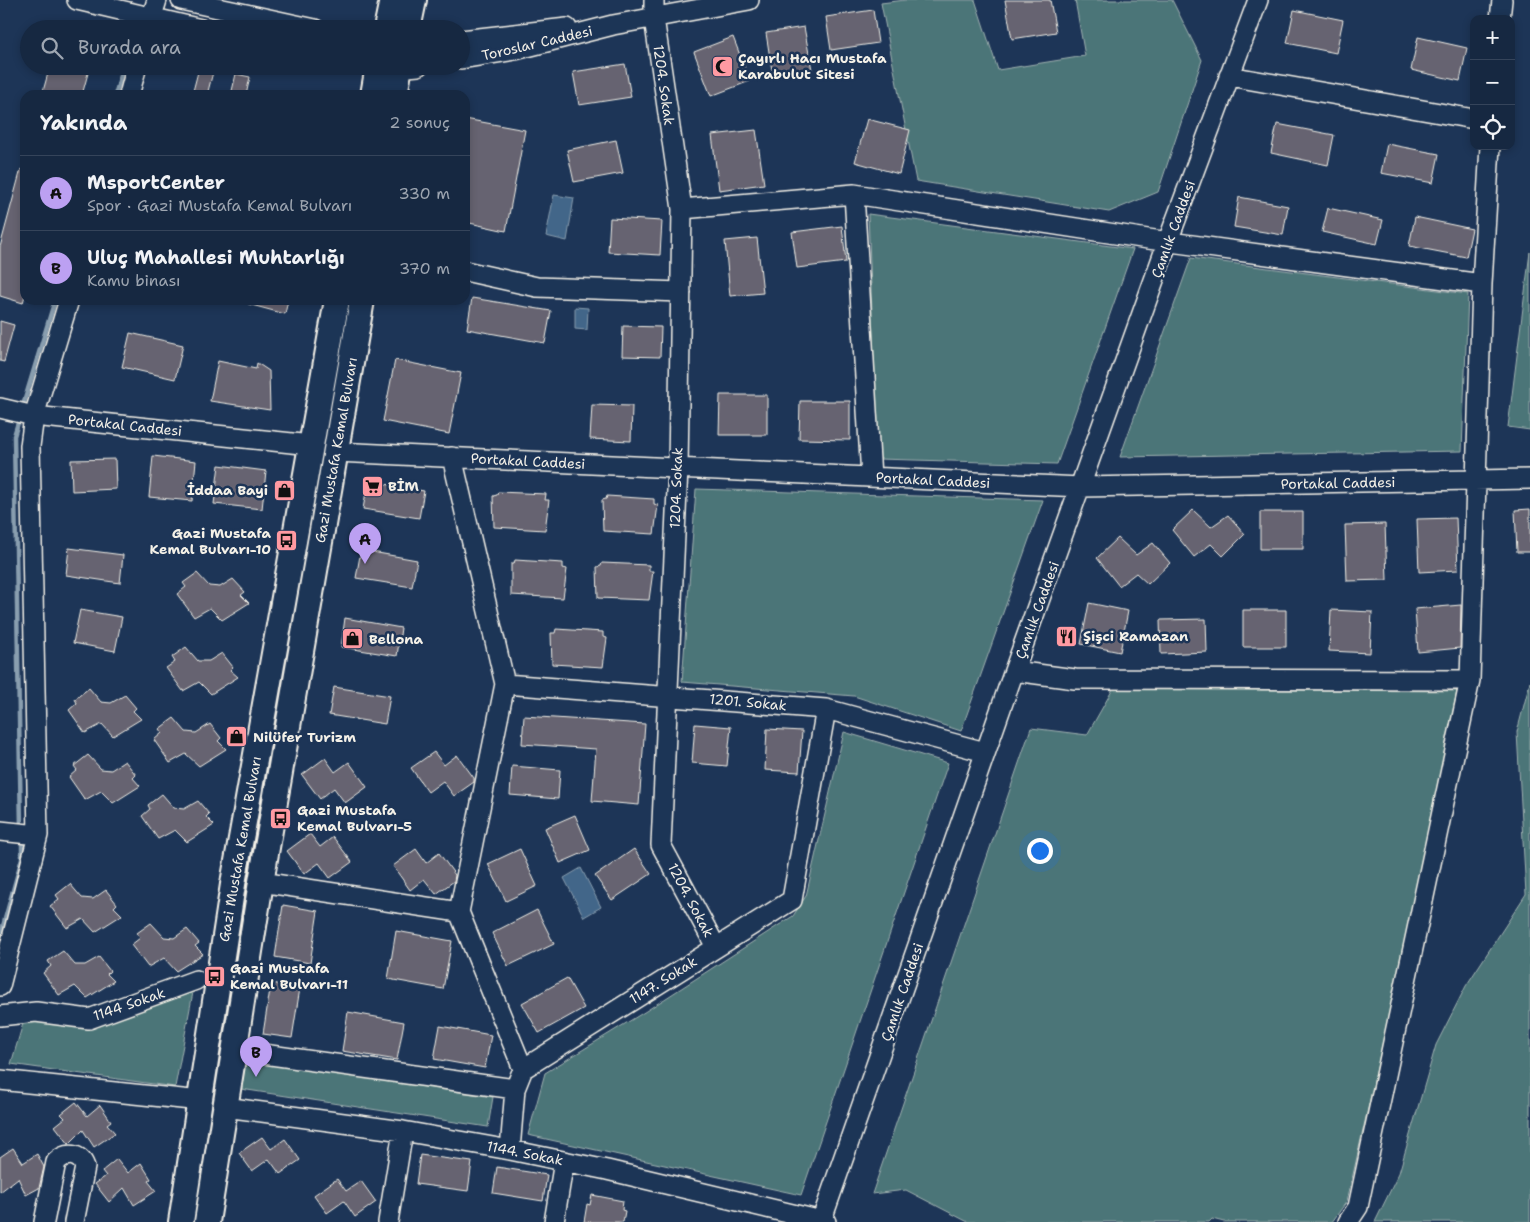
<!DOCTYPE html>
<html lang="tr">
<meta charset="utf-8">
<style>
body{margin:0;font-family:"Shantell Sans",sans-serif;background:#23344c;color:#f1f3f6}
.controls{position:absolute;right:15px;top:15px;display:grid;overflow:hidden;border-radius:10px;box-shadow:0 2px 8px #0003}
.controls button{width:45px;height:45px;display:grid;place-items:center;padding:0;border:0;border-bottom:1px solid #35445a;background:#162841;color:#f1f3f6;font:25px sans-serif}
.you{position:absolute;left:1039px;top:850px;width:18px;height:18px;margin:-12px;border:4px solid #fff;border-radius:50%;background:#1a73e8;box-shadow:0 0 0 8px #1a73e833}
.badge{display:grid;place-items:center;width:32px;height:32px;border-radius:50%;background:#bca0f2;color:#111;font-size:16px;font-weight:700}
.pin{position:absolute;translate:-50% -41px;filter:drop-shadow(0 1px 2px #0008)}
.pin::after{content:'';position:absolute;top:26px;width:18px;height:15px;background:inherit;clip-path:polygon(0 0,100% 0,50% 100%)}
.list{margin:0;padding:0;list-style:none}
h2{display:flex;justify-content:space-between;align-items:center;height:65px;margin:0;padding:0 20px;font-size:21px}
h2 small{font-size:16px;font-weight:400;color:#9ea6b1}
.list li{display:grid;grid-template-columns:32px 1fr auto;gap:15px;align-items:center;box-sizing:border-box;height:75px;padding:0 20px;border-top:1px solid #35445a}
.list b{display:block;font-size:19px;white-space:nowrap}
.list p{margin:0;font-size:16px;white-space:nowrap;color:#9ea6b1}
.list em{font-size:16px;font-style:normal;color:#9ea6b1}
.icon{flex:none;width:28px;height:28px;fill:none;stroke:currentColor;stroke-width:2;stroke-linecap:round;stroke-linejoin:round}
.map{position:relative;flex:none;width:1530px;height:1222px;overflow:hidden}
.search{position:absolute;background:#162841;box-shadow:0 2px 8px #0003;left:20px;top:20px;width:450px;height:55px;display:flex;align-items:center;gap:12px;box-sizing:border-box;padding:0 18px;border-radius:28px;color:#9ea6b1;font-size:19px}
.panel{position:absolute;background:#162841;box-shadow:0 2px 8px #0003;left:20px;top:90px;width:450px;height:215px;border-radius:15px}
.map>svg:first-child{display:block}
.green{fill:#4b7478;stroke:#a0b2b0}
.water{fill:#426689;stroke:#899eaf}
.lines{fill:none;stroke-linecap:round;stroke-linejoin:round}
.stream{stroke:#899eaf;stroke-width:4.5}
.building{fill:#666471;stroke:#f4f1e8}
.minor-casing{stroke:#f4f1e8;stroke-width:22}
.major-casing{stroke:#f4f1e8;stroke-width:28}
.minor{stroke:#1d3557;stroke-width:19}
.major{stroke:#1d3557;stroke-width:24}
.labels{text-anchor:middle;stroke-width:5;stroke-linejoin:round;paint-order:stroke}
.street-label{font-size:14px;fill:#f4f1e8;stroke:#1d3557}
.poi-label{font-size:14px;font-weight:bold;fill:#f4f1e8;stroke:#1d3557;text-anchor:start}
</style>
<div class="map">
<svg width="1530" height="1222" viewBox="0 0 1530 1222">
<rect width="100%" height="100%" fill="#1d3557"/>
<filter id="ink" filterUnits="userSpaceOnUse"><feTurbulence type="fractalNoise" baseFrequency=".02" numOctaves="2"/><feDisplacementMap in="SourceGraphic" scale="10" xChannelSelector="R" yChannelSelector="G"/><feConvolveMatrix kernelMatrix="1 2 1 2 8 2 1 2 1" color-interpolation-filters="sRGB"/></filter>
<g filter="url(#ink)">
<path class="green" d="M905,0H975L998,70L1085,56L1075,0H1172L1202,60L1158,192L1109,212L916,181L881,3Z
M868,214L1133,249L1057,464L878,459Z
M1530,252V430L1508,427Z
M1191,258L1468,294L1462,451L1120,457Z
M696,489L1043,500L961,731L854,696L682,682Z
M1530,682V1222H1375L1399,1173L1436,1045L1466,986L1526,894L1517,732Z
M1113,689L1457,691L1396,984L1347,1201L1332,1222H1224L1212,1219L1209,1222H968L906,1190L872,1194L1031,728L1087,735Z
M844,732L948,763L801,1195L528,1135L545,1073L646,1011L793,916L806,896Z
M194,987L175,1087L11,1064L24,1020L91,1028Z
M245,1060L493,1097L488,1127L241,1089Z"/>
<path class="water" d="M554,195L574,198L567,241L546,236Z
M575,307L588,308L587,330L575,329Z
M581,868L601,907L584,917L564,878Z"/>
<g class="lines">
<path class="stream" d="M135,29L136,25
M115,95L124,66
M22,409L55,300
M20,416L14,436L21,828
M0,937L22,858V838"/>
</g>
<path class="building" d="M1005,0H1050L1056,32L1012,39Z
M873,10L878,43L831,50L826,17Z
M1294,10L1343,20L1336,53L1287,43Z
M804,27L812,70L773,77L766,33Z
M733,37L750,81L711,96L694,52Z
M1418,37L1467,48L1460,81L1411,70Z
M625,64L631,97L579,105L573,72Z
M50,66H90L82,95H42Z
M199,68L213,72L207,95H192Z
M236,74L250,77L246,95H231Z
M465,119L525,130L506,231L465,222Z
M867,119L910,130L899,174L855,162Z
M1277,124L1334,135L1328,165L1271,153Z
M756,130L764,184L719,190L712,135Z
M616,140L623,173L574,182L567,150Z
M1387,144L1439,154L1433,183L1381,173Z
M21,169L25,170V295L23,303L0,296V247Z
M1239,197L1288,206L1283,235L1234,227Z
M1328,208L1383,220L1377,244L1322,232Z
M1415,217L1472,229L1466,257L1409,246Z
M610,218L662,221L660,255L608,252Z
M842,226L846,262L797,268L792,232Z
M757,238L763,293L730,296L725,241Z
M472,298L551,311L545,343L467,329Z
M249,300H288L285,314L248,304Z
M0,321L14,325L4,362L0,361Z
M623,326L661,327L660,357L622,356Z
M130,333L183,345L175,379L122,367Z
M395,360L461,373L449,434L383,421Z
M218,361L256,369L257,363L269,371L270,410L210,401Z
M720,395H767V435H719Z
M800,401H850V440L799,439Z
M592,405L632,406L631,441L590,439Z
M153,456L196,461L192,501L149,497Z
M115,459L116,489L72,491L71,460Z
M219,465L266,471L262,509L214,504Z
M368,481L424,491L419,518L363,509Z
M498,492L546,494L545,500H549L545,530L494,527L493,496L497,495Z
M607,496L654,499V504L658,505L654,534L603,531L602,500L606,499Z
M1530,509V552H1517L1515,510Z
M1193,510L1211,527L1228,515L1245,534L1223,556L1211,544L1194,557L1172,530Z
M1260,512H1303V549H1260Z
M1456,518L1458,570L1419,572L1417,519Z
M1385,524L1387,580L1347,581L1345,525Z
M1118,538L1136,555L1153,543L1170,563L1148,584L1136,573L1119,586L1097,558Z
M69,548L123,555L120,583L66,575Z
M361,550L417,560L412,587L356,578Z
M515,560L563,563V568L567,569L563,598L511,595V564H514Z
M602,563L649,565V571H653L649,600L598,598L597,567L601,566Z
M197,573L209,586L220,587L233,579L245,592L241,595L249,603L222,620L210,608L194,617L177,594L186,587L183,583Z
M1089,603L1128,611L1120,652L1081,644Z
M1461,605L1460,648L1418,652L1415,609Z
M80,610L122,617L115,651L73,643Z
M1243,610H1286V647H1243Z
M1331,610L1372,612L1370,653L1329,651Z
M345,618L401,628L397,656L341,647Z
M1206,619L1207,652L1161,654L1160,620Z
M556,629L603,632V637L607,638L603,667L552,664L551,633H555Z
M186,647L198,661H209L222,653L233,667L230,670L238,677L211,694L199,682L183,691L166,668L175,662L172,657Z
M334,687L390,696L385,724L329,715Z
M89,688L101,702L111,703L125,695L136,708L133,711L141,719L113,736L102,724L85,733L69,710L77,703L75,699Z
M524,716L645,724L639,805L592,801L596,749L522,744Z
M174,718L186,732L196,733L210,724L221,738L218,741L226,749L199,766L186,754L170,763L154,740L162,733L159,729Z
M695,724L731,727L727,766L692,763Z
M767,729L802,731L799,772L765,770Z
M434,752L444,765L457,755L474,778V782L454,796L443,781L428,792L411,768Z
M88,755L101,769L111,770L125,761L136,775L133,778L140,786L113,803L101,791L85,800L69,777L77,770L74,766Z
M325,758L335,772L349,762L367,787L345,803L334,788L320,799L302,775Z
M512,766L560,770L558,799L510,795Z
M162,794L174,808L184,809L198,801L209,814L206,817L214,825L187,842L175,830L158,839L142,816L150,809L148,805Z
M575,815L590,850L560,863L545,828Z
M310,834L320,847L333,837L352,862L330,878L319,863L304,874L287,851Z
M416,849L426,863L439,853L455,875L454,881L436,894L424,879L410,890L393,866Z
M520,849L537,886L506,901L488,864Z
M634,849L651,874L612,900L595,876Z
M70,884L82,898L93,899L106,890L117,904L114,907L122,915L95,932L83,919L67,928L50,906L59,899L56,895Z
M283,905L318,911L310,963L275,957Z
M537,910L554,944L508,966L492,933Z
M151,923L164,937L174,938L187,929L199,943L195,946L203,954L176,971L164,958L148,967L131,945L140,938L137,933Z
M396,931L452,941L443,989L388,979Z
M63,951L75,965H85L99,957L110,971L107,974L114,981L87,998L75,986L59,995L43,973L51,966L48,961Z
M567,978L584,1008L539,1033L522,1003Z
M271,983L300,988L292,1038L263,1034Z
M348,1012L404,1022L397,1060L342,1051Z
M440,1026L491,1035L485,1068L434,1059Z
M76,1102L87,1116L100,1105L111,1121L107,1124L115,1133L94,1147L83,1130L69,1144L55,1126L65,1118L61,1114Z
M262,1137L271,1149L285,1139L300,1160L280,1174L269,1159L252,1171L239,1153Z
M13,1148L23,1163L37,1154L44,1167L39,1188L26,1195L18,1178L0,1192V1157Z
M420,1155L472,1162L468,1191L416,1184Z
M117,1159L128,1173L141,1163L151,1179L148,1181L156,1191L134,1205L124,1188L109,1202L95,1184L106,1176L102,1171Z
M497,1167L547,1175L543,1201L493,1193Z
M337,1179L346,1191L361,1181L376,1202L355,1217L344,1201L327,1213L314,1195Z
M592,1195L623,1201L622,1210L625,1211L623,1222H584L587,1204L590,1205Z"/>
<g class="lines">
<defs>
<path id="minor" d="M77,0L201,29
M181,0L315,29
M654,0V18L682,209L678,468L661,845L716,947
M1500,19L1502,0
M148,29L157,0
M461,40L567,28
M461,59L515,50L613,25L749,0
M386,69L418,66
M1229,76L1474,119
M129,95L137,66
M854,194L871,477
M682,209L854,194L1148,239L1482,284
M465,271L537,287L681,292
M0,408L34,416L311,445
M336,452L1081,487L1530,479
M452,457L505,684L459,912
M1014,671L1075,679L1470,680
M505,684L826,709L985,752
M0,831L38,835
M261,882L459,912L523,1069L515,1089L510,1150
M0,986L38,835L30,446L34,416L69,300
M0,1016L36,1012L89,1019L196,980
M234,1050L515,1089
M523,1069L792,900L826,709
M0,1080L201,1101
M225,1107L403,1131L510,1150L607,1170L826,1222
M44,1222L56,1162C66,1152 80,1153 85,1167L74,1222
M388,1222L403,1131
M554,1222L564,1161
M821,1222L1014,671L1168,241L1258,0
M1348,1222L1358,1207L1470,680L1482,284L1490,146"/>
<path id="major" d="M386,29L392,0
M408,29L414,0
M373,95L378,66
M395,95L400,66
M181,1222L234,878L337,300
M207,1222L261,882L362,300"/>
</defs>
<use href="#minor" class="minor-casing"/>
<use href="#major" class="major-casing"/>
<use href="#minor" class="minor"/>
<use href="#major" class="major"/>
</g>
</g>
<defs>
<symbol id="mosque-square" viewBox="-11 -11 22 22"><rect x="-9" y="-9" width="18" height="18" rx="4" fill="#ff9aa2" stroke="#1d3557"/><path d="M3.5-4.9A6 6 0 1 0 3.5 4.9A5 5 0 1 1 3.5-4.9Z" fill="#111"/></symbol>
<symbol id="supermarket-square" viewBox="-11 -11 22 22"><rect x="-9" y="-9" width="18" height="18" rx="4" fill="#ff9aa2" stroke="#1d3557"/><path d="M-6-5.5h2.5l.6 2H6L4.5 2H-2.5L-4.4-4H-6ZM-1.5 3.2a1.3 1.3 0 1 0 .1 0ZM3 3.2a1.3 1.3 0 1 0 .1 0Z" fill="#111"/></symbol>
<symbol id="shop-square" viewBox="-11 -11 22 22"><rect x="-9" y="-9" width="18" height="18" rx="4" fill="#ff9aa2" stroke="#1d3557"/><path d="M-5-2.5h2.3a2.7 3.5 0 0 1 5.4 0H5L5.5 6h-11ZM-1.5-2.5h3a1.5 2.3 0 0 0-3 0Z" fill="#111"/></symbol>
<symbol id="bus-square" viewBox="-11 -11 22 22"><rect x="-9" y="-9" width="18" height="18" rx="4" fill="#ff9aa2" stroke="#1d3557"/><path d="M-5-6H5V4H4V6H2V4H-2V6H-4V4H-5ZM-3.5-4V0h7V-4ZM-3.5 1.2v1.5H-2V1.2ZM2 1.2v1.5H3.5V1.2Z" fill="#111"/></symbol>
<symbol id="restaurant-square" viewBox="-11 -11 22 22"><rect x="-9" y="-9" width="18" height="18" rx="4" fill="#ff9aa2" stroke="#1d3557"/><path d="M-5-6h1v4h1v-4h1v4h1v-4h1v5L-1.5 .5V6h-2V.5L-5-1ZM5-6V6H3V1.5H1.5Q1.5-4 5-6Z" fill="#111"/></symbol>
</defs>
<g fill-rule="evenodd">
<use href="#mosque-square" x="710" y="54" width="25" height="25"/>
<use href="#supermarket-square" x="360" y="474" width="25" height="25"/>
<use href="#shop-square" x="272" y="478" width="25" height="25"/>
<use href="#bus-square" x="274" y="528" width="25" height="25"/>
<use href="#restaurant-square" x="1054" y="624" width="25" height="25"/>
<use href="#shop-square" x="340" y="626" width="25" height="25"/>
<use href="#shop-square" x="224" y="724" width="25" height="25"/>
<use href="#bus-square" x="268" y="806" width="25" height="25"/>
<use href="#bus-square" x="202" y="964" width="25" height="25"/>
</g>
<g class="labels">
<g class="street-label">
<text transform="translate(537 43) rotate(-13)" y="5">Toroslar Caddesi</text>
<text transform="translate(664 85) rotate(82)" y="5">1204. Sokak</text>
<text transform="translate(1173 229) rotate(-70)" y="5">Çamlık Caddesi</text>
<text transform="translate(125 425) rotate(6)" y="5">Portakal Caddesi</text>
<text transform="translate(336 450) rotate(-80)" y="5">Gazi Mustafa Kemal Bulvarı</text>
<text transform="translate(528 461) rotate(3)" y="5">Portakal Caddesi</text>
<text transform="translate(933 480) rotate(3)" y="5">Portakal Caddesi</text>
<text transform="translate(1338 483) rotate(-1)" y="5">Portakal Caddesi</text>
<text transform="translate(676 488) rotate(-88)" y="5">1204. Sokak</text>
<text transform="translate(1037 610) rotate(-70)" y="5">Çamlık Caddesi</text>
<text transform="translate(748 702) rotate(5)" y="5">1201. Sokak</text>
<text transform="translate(240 849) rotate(-80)" y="5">Gazi Mustafa Kemal Bulvarı</text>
<text transform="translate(691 900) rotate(62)" y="5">1204. Sokak</text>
<text transform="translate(663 980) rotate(-32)" y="5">1147. Sokak</text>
<text transform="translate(902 992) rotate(-71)" y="5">Çamlık Caddesi</text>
<text transform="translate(129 1004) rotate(-19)" y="5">1144 Sokak</text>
<text transform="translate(525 1153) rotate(11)" y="5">1144. Sokak</text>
</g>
<g class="poi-label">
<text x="738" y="63">Çayırlı Hacı Mustafa<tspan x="738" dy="16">Karabulut Sitesi</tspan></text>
<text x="388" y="491">BİM</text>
<text x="268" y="495" text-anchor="end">İddaa Bayi</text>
<text x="271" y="538" text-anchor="end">Gazi Mustafa<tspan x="271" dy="16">Kemal Bulvarı-10</tspan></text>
<text x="1083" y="641">Şişci Ramazan</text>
<text x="369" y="644">Bellona</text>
<text x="253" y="742">Nilüfer Turizm</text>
<text x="297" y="815">Gazi Mustafa<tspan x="297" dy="16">Kemal Bulvarı-5</tspan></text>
<text x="230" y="973">Gazi Mustafa<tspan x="230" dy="16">Kemal Bulvarı-11</tspan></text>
</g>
</g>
</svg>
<div class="controls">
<button>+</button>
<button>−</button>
<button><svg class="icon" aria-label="locate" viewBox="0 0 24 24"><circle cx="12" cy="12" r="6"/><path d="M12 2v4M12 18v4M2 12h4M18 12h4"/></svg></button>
</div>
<div class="you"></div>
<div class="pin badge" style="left:365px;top:564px">A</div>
<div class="pin badge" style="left:256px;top:1077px">B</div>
<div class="search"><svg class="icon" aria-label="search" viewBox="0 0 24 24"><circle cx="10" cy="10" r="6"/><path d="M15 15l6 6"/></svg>Burada ara</div>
<section class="panel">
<h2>Yakında<small>2 sonuç</small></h2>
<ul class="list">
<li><span class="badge">A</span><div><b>MsportCenter</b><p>Spor · Gazi Mustafa Kemal Bulvarı</p></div><em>330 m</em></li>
<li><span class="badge">B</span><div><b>Uluç Mahallesi Muhtarlığı</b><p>Kamu binası</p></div><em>370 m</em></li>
</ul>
</section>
</div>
